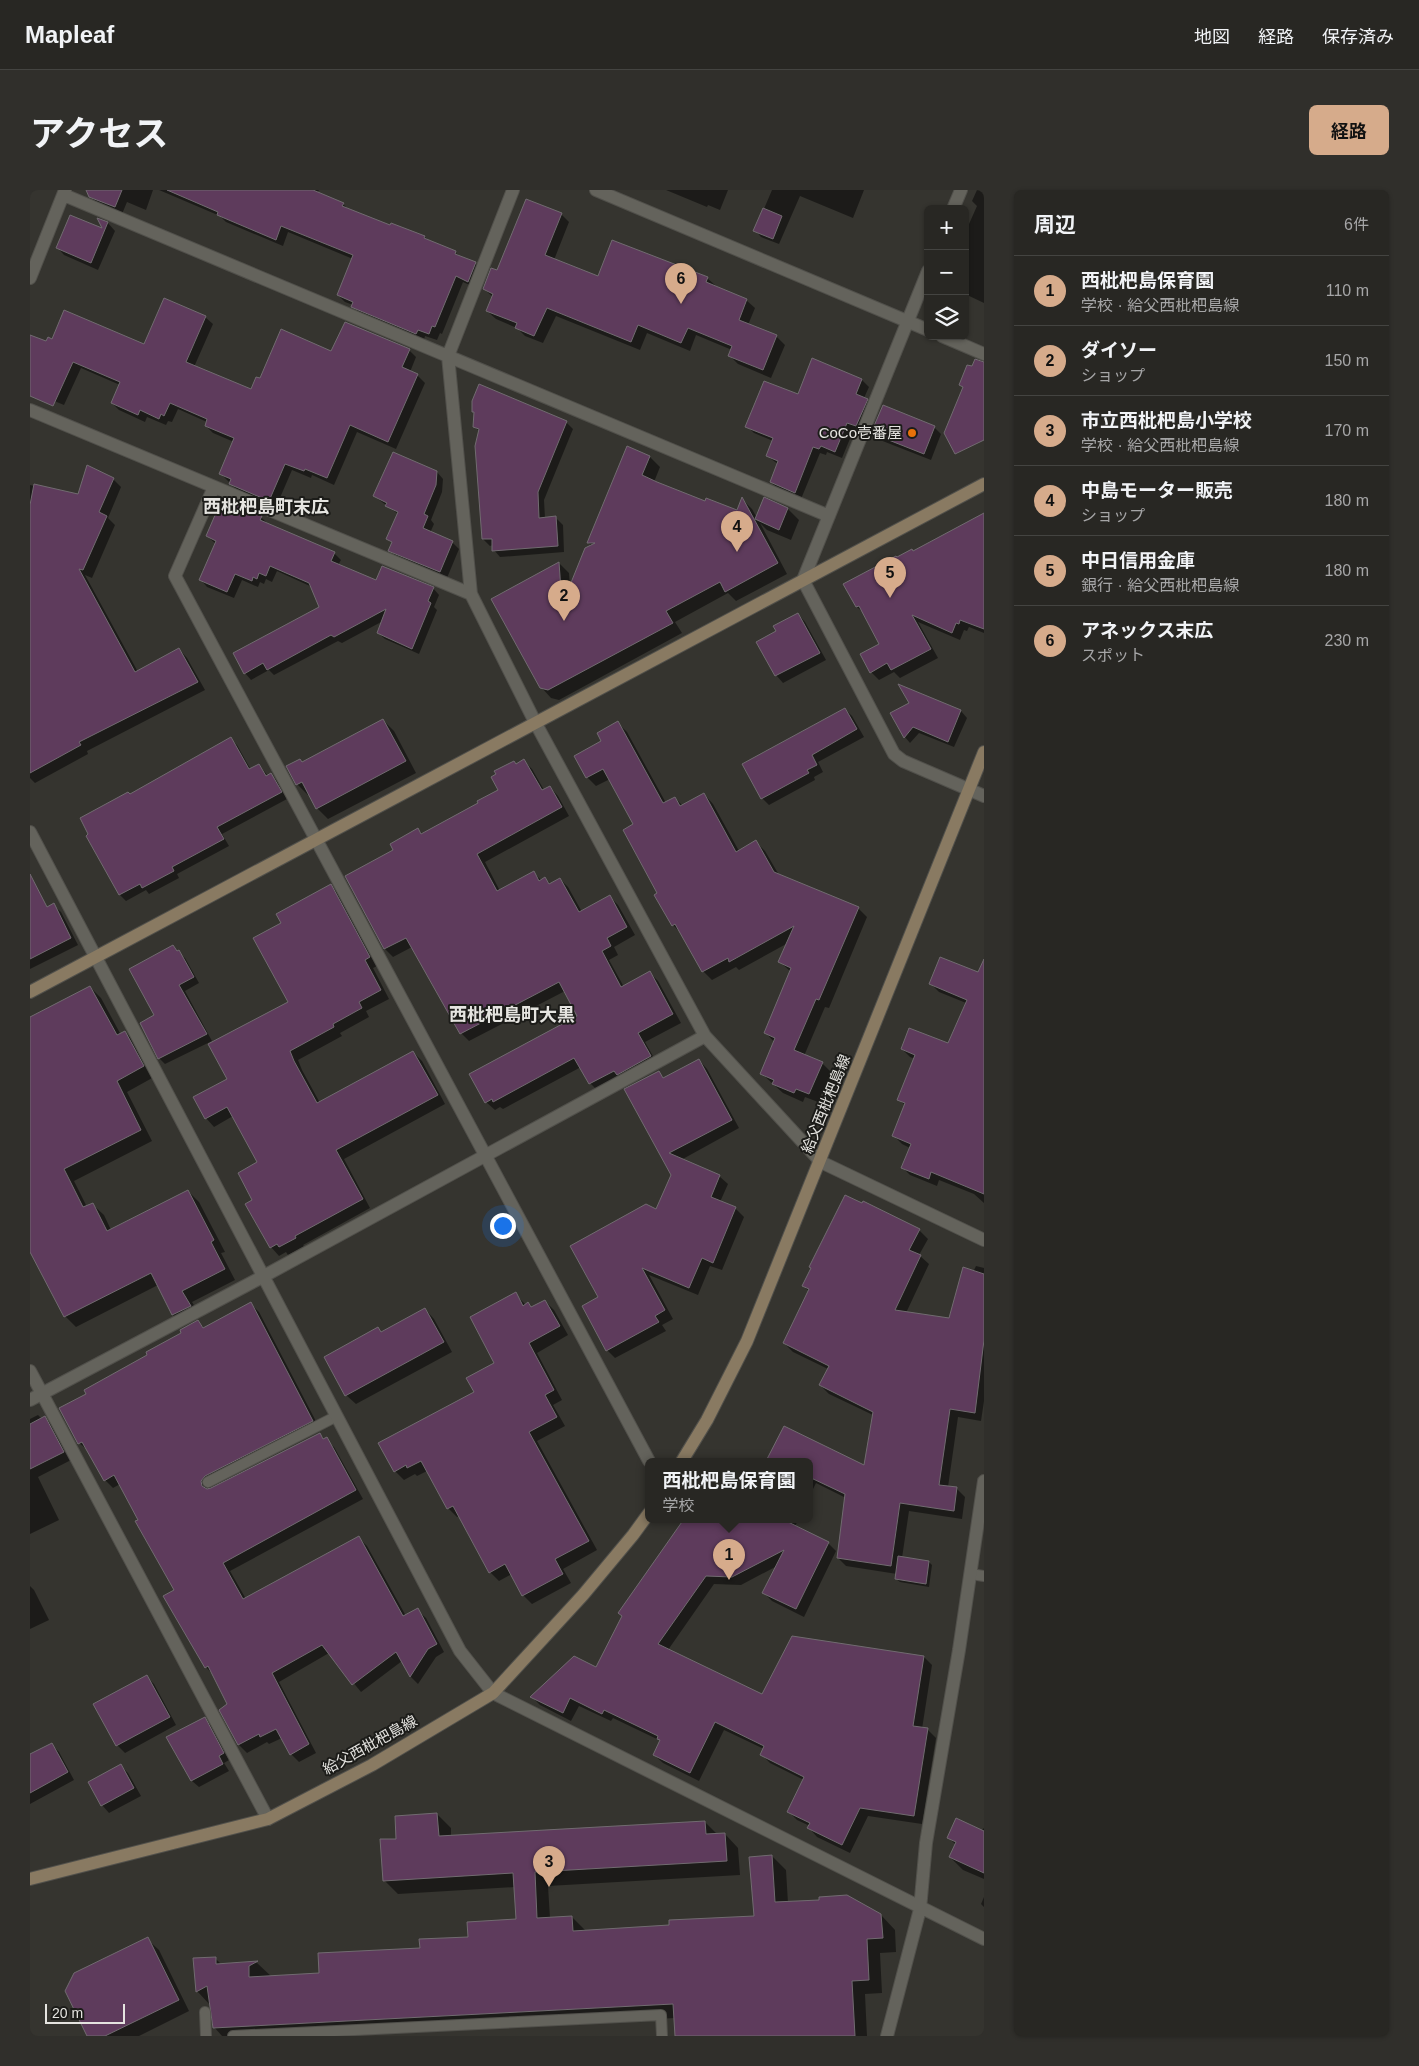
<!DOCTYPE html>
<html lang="ja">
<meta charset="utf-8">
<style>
body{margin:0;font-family:Helvetica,"Noto Sans JP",sans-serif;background:#302f2b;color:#f1f3f6}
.controls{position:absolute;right:15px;top:15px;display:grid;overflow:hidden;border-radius:8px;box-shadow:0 1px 4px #0004}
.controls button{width:45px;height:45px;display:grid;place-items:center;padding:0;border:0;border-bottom:1px solid #444441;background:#282723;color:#f1f3f6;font:25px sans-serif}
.scale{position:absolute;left:15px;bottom:12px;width:80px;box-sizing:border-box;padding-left:5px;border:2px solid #e5e4e0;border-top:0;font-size:14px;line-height:18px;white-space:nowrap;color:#e5e4e0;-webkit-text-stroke:4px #1c1c19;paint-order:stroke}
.you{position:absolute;left:472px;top:1035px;width:18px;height:18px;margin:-12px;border:4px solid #fff;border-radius:50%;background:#1a73e8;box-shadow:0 0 0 8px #1a73e833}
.badge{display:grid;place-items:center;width:32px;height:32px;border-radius:50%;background:#d6ab8b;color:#111;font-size:16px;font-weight:700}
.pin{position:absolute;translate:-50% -41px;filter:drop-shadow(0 1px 2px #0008)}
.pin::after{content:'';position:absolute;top:26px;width:18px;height:15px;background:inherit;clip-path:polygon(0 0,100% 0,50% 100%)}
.popup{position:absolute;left:615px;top:1268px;width:168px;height:65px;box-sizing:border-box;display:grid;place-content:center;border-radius:8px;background:#282723;filter:drop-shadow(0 1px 4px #0005);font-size:16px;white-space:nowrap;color:#a5a5a6}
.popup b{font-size:19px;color:#f1f3f6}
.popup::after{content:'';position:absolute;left:50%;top:100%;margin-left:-10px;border:10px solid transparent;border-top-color:#282723}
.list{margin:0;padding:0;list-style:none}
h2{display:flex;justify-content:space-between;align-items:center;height:65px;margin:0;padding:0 20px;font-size:21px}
h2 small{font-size:16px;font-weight:400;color:#a5a5a6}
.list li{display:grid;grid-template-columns:32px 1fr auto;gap:15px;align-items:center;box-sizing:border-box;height:70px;padding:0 20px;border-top:1px solid #444441}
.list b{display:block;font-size:19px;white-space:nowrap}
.list p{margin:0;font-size:16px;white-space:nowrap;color:#a5a5a6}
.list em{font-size:16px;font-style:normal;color:#a5a5a6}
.icon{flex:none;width:28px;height:28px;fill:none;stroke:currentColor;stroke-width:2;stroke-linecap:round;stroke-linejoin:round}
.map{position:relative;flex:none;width:954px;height:1846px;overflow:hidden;border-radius:8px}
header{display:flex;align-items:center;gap:30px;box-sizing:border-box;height:70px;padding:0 25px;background:#282723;border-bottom:1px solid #444441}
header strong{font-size:24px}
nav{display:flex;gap:28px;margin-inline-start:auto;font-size:18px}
.intro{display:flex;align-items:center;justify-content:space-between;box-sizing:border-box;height:120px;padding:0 30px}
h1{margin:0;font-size:35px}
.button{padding:12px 22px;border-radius:8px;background:#d6ab8b;color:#111;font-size:18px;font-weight:700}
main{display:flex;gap:30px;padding:0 30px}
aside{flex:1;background:#282723;border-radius:8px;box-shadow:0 1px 4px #0004}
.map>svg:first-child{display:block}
.shadow{fill:#0007}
.building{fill:#5e3b5c;stroke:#716b70}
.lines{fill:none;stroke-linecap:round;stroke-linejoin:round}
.lane-casing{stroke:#51504b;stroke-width:12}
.street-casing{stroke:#51504b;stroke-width:14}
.secondary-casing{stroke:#51504b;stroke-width:14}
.lane{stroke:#64635c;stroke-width:10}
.street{stroke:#64635c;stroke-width:12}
.secondary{stroke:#897a62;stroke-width:12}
.food-dot{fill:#e8710a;stroke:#1c1c19;stroke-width:2}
.labels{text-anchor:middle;stroke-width:4;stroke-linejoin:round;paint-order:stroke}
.poi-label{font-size:15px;fill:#e5e4e0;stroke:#1c1c19;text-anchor:end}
.street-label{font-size:15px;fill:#e5e4e0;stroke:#1c1c19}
.quarter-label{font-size:18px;font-weight:bold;fill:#e5e4e0;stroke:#1c1c19}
</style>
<header>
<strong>Mapleaf</strong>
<nav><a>地図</a><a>経路</a><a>保存済み</a></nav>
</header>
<div class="intro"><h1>アクセス</h1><a class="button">経路</a></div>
<main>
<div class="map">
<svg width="954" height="1846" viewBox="0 0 954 1846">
<rect width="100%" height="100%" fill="#35342f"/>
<path class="shadow" d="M58,0H123L116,20L97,12L92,24L68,14L60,6Z
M129,0H289L287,3L313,14L319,20L361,37L395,47L399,51L425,62L430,67L445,73L453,80L446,98L433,92L412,144L410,143L407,150L395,146L394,150L330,124L323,115L315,112L308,105L323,69L258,42L253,56L196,32L190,26Z
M636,0H698L690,20L678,15L677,17Z
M742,0H834L823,28L770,6L749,54L731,47L725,40Z
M947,0H954V113L935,104V76L937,71L935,69V43L947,16L942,11Z
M531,24L539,32L524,70L568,88H677L686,96L716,110L725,118L718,135L746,146L755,155L741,188L708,174L699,165L702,160L666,145L660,161L617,143L610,160L526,126L513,153L495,146L487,138L466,129L457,121L463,107L454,99L468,82Z
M70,30L78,33L85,41L68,80L34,65L27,57L74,41Z
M175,127L183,134L164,177L221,201L230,190L302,163L379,160L386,167L380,182L387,185L395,193L366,259L327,242L304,295L282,285L281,288L262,280L246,317L208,301L191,284L204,252L183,243L176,236L177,232L148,219L142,232L138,231L136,235L117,227L115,232L89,220L82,213L90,195L51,178L34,215L0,201V146L16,153L23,150L114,156Z
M783,170L832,190L839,197L834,208L844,216L833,242L824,239L812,268L797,262L796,265L790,263L771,309L748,299L741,292L748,274L737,266L743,251L724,243L717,236L769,206Z
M536,232L543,239L514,310L515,328H526L533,335L534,362L470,367L464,360L463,355L460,356L453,349L449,241L445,237Z
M904,237L911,244L901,270L850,250L843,242Z
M620,267L630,277L624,292L675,313L708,322L713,310L722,319L727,328L734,309L758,319L769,330L761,350L737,340L730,333L757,384L706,411L698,403L645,432L652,443L529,510L521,508L511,497L529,373L539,383L540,399L561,356L559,353Z
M407,282L413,289L412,302L401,330L404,334L400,343L422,352L429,359L417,388L366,367L360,360L363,354L357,349L368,324L344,306Z
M83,289L91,297L78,328L85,335L62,388L55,385L108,482L149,459L157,468L175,500L57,561L58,564L5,593L0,588V295L49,306Z
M954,324V443L939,437L937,441L934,440L930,450L888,432L908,468L870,488L864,482L849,490L841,482L851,454L836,425L827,417L868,369L884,362Z
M231,327L238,334L304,363L311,370L308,375L346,392L403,398L409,405L404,417L407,420L389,464L355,449L348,443L353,431L312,453L308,451L244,485L239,480L221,490L215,483L291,418L282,397L247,381L242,392L236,389L234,394L230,392L228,397L212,390L204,408L177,397L171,390L186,354L177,346Z
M768,424L775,432L796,470L753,493L746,485L747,441Z
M871,496L931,521L937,528L924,557L889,543L880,553L875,547L880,513Z
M815,519L822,526L834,547L788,572L793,582L784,587L785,590L739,615L732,608Z
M353,530L364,541L386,583L298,629L287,618L280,604L278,605L267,594L272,573Z
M588,533L597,542L636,613L645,608L653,616L674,604L683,614L709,661L726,652L735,661L749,685L828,718L837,727L799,818L795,817L774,866L792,873L801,882L788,912L775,907L773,912L753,903L732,884L745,853L736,843L761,782L750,772L758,753L709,780L706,777L682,790L673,781L652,744L643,735L629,704L605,635L580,589L566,596L557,587L573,552Z
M201,549L207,555L221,580L229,575L238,586L241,584L247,591L257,609L192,644L199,656L147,684L149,688L119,704L116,700L96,711L90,705L58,646L100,605Z
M494,571L502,579L514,600L520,597L528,606L539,626L455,672L470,701L504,683L512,691L515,689L521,694L530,689L538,697L552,722L580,707L588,715L605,745L584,757L588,765L579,770L594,797L620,783L628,791L651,833L615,852L628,875L568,901L560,893L551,877L473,919L470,917L465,920L456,912L548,826L535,801L439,851L431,843L382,757L363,767L355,759L317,687L365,660L388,640L393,644L450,614L470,600L486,575Z
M300,695L309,704L347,776L343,778L359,809L336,821L339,827L310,843L312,846L268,870L272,880L290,913L383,862L392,871L415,914L314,969L340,1018L273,1055L274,1056L258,1065L256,1062L249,1066L241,1057L224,1011L229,973L203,926L184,937L176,928L198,889L260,812L252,733Z
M14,714L18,718L23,715L31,722L48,755L0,779V721Z
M148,762L155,768L169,793L155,801L182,851L135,874L129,868L126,826Z
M954,781V1013L944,1004L909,990L907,996L880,985L872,977L880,958L872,954L864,946L876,916L868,909L885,869L880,867L872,859L919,855L936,813L909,802L901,794Z
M60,797L71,808L91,845L95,842L106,853L124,887L97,902L122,951L44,991L57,1017L62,1014L74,1025L81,1040L158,1001L169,1012L195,1062L191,1063L205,1090L162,1112L171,1127L154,1136L143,1125L128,1095L46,1137L35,1126L0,1060V831Z
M669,870L677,879L709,938L651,970L689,986L698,994L690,1012L706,1019L714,1027L692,1080L680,1076L668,1105L619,1085L643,1129L632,1135L636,1141L585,1168L577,1160L570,1108L627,1021L642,985L596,900L628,882L635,889Z
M889,1040L898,1049L889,1065L899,1074L876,1123L920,1129L946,1076L954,1078V1211L951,1231L928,1227L918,1297L927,1299L935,1307L932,1329L879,1321L872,1368L899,1372L902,1375L899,1397L870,1392L866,1389L867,1384L816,1376L808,1368L816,1308L786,1293L779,1307V1271H738L754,1237L835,1277L843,1225L799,1204L790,1195L798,1179L763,1162L754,1153L779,1101L773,1096Z
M485,1104L496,1115L498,1114L502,1118L515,1111L524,1120L538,1145L507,1163L532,1210L523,1215L535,1236L507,1251L567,1360L533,1379L541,1393L502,1414L493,1405L482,1384L469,1391L460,1382L430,1326L427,1327L418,1318L397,1281L387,1286L385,1284L374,1290L365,1281L445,1202L466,1174Z
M221,1114L229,1122L290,1239L183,1294L178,1301L289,1244L304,1257L333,1309L200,1381L216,1409L329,1348L337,1356L376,1426L387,1420L396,1428L414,1462L406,1467L388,1494L381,1487L372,1471L331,1502L299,1463L249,1492L286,1563L269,1572L261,1564L252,1548L239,1554L237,1552L217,1563L209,1555L191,1520L199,1514L184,1486L176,1477L145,1401L110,1330L90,1294L83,1298L75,1290L59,1261L49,1253L57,1204L119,1166L168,1131L175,1139Z
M395,1119L404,1129L422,1162L326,1214L316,1205L348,1139L352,1143Z
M8,1225L12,1229L15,1228L23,1236L41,1270L8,1287L29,1330L0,1344V1229Z
M655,1329H769L765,1336L798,1353L806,1361L774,1427L742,1411L734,1403L747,1376L711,1395L684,1394L638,1460L733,1506L894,1467L902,1475L892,1539L898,1540L906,1548L892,1634L838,1626L820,1663L787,1647L779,1638L780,1636L767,1630L759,1622L774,1590L740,1573L731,1564L734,1559L694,1540L669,1591L633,1573L624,1565L631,1551L583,1528L581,1531L549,1516L541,1531L510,1515L502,1507L567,1479L593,1426L590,1423Z
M0,1396L4,1400L19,1430L0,1439Z
M117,1487L124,1494L146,1535L95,1563L87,1555L65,1515Z
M174,1529L181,1535L199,1570L194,1573L199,1581L169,1597L162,1591L138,1547Z
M21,1554L29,1562L44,1590L0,1614V1566Z
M91,1576L98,1583L111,1606L79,1623L72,1615Z
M407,1624L421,1638V1647L675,1632L687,1644H695L708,1658L710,1685L518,1696L520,1728L542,1727L556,1741L640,1736L726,1727L742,1666L756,1680L758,1713L851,1725L865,1740L866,1762L850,1763L852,1803L835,1804L837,1846H646L645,1828L298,1846H192L184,1837L181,1816L167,1801L185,1768L192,1775L227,1773L242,1787L290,1785L439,1748L487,1730L485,1697L368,1704L354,1690L368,1650Z
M954,1638V1689L933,1680L920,1667L926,1655L918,1647L951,1641Z
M954,1707V1717L951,1714Z
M117,1749L129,1760L159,1821L109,1846H59Z"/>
<path class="building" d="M56,0H92L85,17L59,7Z
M137,0H283L314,13L312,16L360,35L361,33L395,46L394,48L426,61L425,64L446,72L438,92L426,86L405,137L402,136L399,144L388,140L386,144L321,117L323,112L307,105L323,65L251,36L246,50L187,25L188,22Z
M496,9L532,23L515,65L568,86L582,50L678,87L676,92L717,109L709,130L747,145L733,180L698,166L702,156L658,138L651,153L608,135L601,152L517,118L504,146L485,138L487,133L456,121L463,104L453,99L461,78L467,80Z
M733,18L752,26L743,49L723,41Z
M40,25L72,38L67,28L78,32L61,73L26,58Z
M134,108L176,126L156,172L221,199L226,187L230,188L251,139L301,161L315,132L380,159L372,177L388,184L358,252L320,235L297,288L275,279L274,281L255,274L239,311L199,294L201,289L189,284L204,248L175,236L177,229L140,213L134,226L131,224L129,229L110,220L108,225L81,213L90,192L43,172L23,216L0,206V145L16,151L18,147L22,149L34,120L114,154Z
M782,168L832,189L826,204L838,209L826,236L817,233L805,262L791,256L789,259L783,257L765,303L740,292L748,271L736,266L743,248L715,237L734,191L768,204Z
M945,169L954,172V250L925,264L914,243L933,197L929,195L937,175L942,176Z
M449,194L537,231L508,302L509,328L526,326L528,356L462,361V349H452L445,256L449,239L443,237L444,222H442V211Z
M853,215L905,236L894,264L841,243Z
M597,256L620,266L612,285L627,292L675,311L676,308L707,320L712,307L748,373L695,402L690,392L636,421L643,433L518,500L510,498L461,409L529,372L532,415L555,358L565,353H557Z
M363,262L407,281L406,295L394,324L398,326L393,338L423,351L410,382L358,361L362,352L356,349L368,322L355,316L357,313L343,306Z
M57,275L84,288L69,322L77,326L53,380L49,379L105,482L149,458L168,492L49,552L51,555L0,583V315L4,294L48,304Z
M734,307L758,318L749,340L725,329Z
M192,309L232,326L230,330L305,362L301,371L346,390L352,376L404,397L398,411L401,413L382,459L347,443L356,419L304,447L301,445L237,480L233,473L214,484L203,463L289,417L279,393L240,376L236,386L229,383L227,389L223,387L222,391L205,384L197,402L169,390L186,351L176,346Z
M954,323V439L930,430L929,434L926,433L922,443L882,425L901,459L861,480L857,473L840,483L830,464L849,454L829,416L826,417L813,394L866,366L867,367L882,359L883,361Z
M768,423L790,463L745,486L726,452L746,441L743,436Z
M868,494L931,520L918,552L883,537L874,548L860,523L879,513Z
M815,518L827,539L782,565L787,575L777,580L779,583L731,609L712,574Z
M353,529L376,571L286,619L272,592L266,595L256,576L270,569L272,572Z
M588,531L633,613L645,607L650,616L674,603L706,662L726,650L744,682L829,717L789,810L786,809L764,860L793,872L779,904L766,899L764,903L742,894L744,890L730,884L745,848L734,843L761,778L748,772L764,736L699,772L698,768L672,782L645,734L642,736L624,705L627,703L593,640L603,634L573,579L556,588L544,566L571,551L567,543Z
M201,547L219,579L229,574L236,586L241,583L252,602L187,637L194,649L142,677L144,681L112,698L110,694L89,705L56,646L58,644L50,628L98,602L100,604Z
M494,569L512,600L520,596L532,617L447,664L467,701L504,681L509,691L515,687L519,694L530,688L549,722L580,705L597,737L577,748L581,756L572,761L591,797L620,781L643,824L608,843L621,866L587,885L584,881L559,894L544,868L463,912L462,909L455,913L439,884L547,826L529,792L430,844L376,748L354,759L315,686L363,660L360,654L388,638L391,644L448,613L447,611L468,600L461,587L466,584L464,581L484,571L486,574Z
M0,684L17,717L24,713L41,748L0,769Z
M301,694L340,767L335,770L351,800L329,812L332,818L303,834L304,837L260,861L264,871L287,913L383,861L408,905L306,960L333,1009L265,1046L266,1048L249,1057L247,1054L240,1058L215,1014L222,1010L208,983L227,972L197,917L175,929L163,907L197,889L178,854L258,812L223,748L251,733L246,724Z
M143,755L147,761L149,760L164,787L149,795L177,844L128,869L110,833L124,825L99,779Z
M910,767L948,782L954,769V1004L901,982L899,989L871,978L881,954L862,946L875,913L867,910L885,865L871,859L879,838L918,853L937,810L899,794Z
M60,796L87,845L95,841L114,876L87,891L111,940L34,979L53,1017L63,1013L77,1041L158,1000L184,1050L181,1052L195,1079L152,1101L161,1116L142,1125L121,1083L34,1127L0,1062V827Z
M669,869L702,930L639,963L690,985L681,1007L706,1017L683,1073L672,1068L659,1098L612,1078L635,1120L625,1126L629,1132L576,1161L552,1116L568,1107L540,1056L616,1014L626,1019L641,985L594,899L629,881L633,888Z
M815,1005L832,1013L833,1011L890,1039L879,1060L891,1065L865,1120L919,1128L933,1077L954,1084V1150L945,1223L920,1219L909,1295L927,1297L924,1321L870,1313L861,1376L807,1368L815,1304L779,1287V1271H736L754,1236L834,1275L843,1222L789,1195L799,1176L753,1153L779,1099L772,1096L781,1078L779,1077Z
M486,1102L493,1116L498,1112L501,1117L515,1110L530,1136L499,1153L524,1200L515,1205L527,1227L499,1242L559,1351L525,1369L533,1384L492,1406L475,1374L459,1383L423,1316L417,1319L391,1271L377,1278L376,1275L364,1282L348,1253L444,1202L436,1188L464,1173L440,1127Z
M221,1112L283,1231L175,1286L171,1291L172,1296L177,1299L181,1298L290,1243L293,1249L297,1247L326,1300L193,1373L213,1409L329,1346L373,1426L388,1418L407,1454L398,1459L380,1487L366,1462L322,1495L292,1455L242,1483L279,1554L260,1565L246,1539L230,1547L229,1544L208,1555L189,1520L197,1514L178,1476L175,1478L133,1406L144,1400L105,1331L108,1330L84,1285L74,1291L52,1252L48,1254L29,1218L56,1204L54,1200L117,1165L116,1162L151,1143L150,1140L168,1130L173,1138Z
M395,1118L414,1152L315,1206L294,1167L348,1137L351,1142Z
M15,1226L34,1262L0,1279V1234Z
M654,1329H752L799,1352L766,1419L732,1403L754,1360L702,1387L676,1386L628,1454L732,1504L762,1446L894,1466L883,1536L898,1538L884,1626L830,1618L812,1655L777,1638L780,1633L757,1622L774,1587L730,1565L734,1556L685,1532L660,1583L623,1565L630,1550L627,1549L628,1546L574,1520L572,1524L540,1508L533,1523L500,1507L544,1466L566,1477L592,1426L588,1423Z
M868,1366L899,1371L896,1394L865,1389Z
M117,1485L140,1527L86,1556L63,1514Z
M175,1527L194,1563L189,1566L193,1574L161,1591L136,1547Z
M22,1553L38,1582L0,1603V1564Z
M91,1574L104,1598L71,1616L58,1592Z
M407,1623L409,1646L675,1631L676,1644L695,1643L697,1671L505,1682L507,1728L542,1726L543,1741L639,1735V1730L724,1726L719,1667L742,1665L745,1712L789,1710V1707L817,1705L851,1724L853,1748L837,1749L839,1790L822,1791L825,1846H645L643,1814L183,1838L177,1796L166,1802L163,1768L186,1767V1774L228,1771L219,1776V1787L289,1783L288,1763L390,1758L389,1749L438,1747L437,1732L486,1729L483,1683L353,1691L350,1649H366L365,1626Z
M926,1628L954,1641V1683L919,1667L926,1652L917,1648Z
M118,1747L149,1810L75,1846H57L35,1801L44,1783Z"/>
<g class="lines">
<defs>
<path id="lane" d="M178,1292L307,1226
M941,1384L954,1386
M175,1822L176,1846
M203,1846L631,1825L632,1846"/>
<path id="street" d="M483,0L418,166L441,404L505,532L675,846L791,972L954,1050
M566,0L898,140
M34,5L799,326
M923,19L931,0
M898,81L773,390L864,564L873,571L954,606
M0,88L35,0
M912,146L954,164
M0,220L441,404
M184,297L145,386L619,1271
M0,642L430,1461L463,1503L954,1749
M0,1181L238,1629
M0,1210L234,1086L675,846
M857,1846L890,1719L896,1653L929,1460L954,1291"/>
<path id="secondary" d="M0,802L954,294
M652,1271L677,1230L717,1151L954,562
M0,1689L238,1629L342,1575L463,1503L553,1405L603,1345L619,1323"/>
</defs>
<use href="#lane" class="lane-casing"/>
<use href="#street" class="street-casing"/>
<use href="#secondary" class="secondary-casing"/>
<use href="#lane" class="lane"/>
<use href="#street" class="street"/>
<use href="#secondary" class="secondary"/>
</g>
<circle class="food-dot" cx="882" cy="243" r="5"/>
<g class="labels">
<g class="poi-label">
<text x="872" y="248">CoCo壱番屋</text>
</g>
<g class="street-label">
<text transform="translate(796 914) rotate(-68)" y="5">給父西枇杷島線</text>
<text transform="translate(340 1555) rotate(-29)" y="5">給父西枇杷島線</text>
</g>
<g class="quarter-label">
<text x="236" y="323">西枇杷島町末広</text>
<text x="482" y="831">西枇杷島町大黒</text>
</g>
</g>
</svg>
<div class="controls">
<button>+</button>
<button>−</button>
<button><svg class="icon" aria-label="layers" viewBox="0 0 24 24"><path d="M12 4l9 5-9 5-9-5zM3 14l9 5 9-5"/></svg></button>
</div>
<div class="scale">20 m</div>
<div class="you"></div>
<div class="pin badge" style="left:699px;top:1390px">1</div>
<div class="popup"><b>西枇杷島保育園</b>学校</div>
<div class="pin badge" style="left:534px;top:431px">2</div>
<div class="pin badge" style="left:519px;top:1697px">3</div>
<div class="pin badge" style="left:707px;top:362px">4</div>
<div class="pin badge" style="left:860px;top:408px">5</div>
<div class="pin badge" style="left:651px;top:114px">6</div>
</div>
<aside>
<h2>周辺<small>6件</small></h2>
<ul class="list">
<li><span class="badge">1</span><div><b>西枇杷島保育園</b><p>学校 · 給父西枇杷島線</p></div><em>110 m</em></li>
<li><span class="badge">2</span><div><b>ダイソー</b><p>ショップ</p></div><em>150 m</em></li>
<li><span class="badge">3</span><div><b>市立西枇杷島小学校</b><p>学校 · 給父西枇杷島線</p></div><em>170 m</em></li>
<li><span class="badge">4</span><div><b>中島モーター販売</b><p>ショップ</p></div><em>180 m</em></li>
<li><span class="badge">5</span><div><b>中日信用金庫</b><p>銀行 · 給父西枇杷島線</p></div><em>180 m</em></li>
<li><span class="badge">6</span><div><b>アネックス末広</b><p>スポット</p></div><em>230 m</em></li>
</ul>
</aside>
</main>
